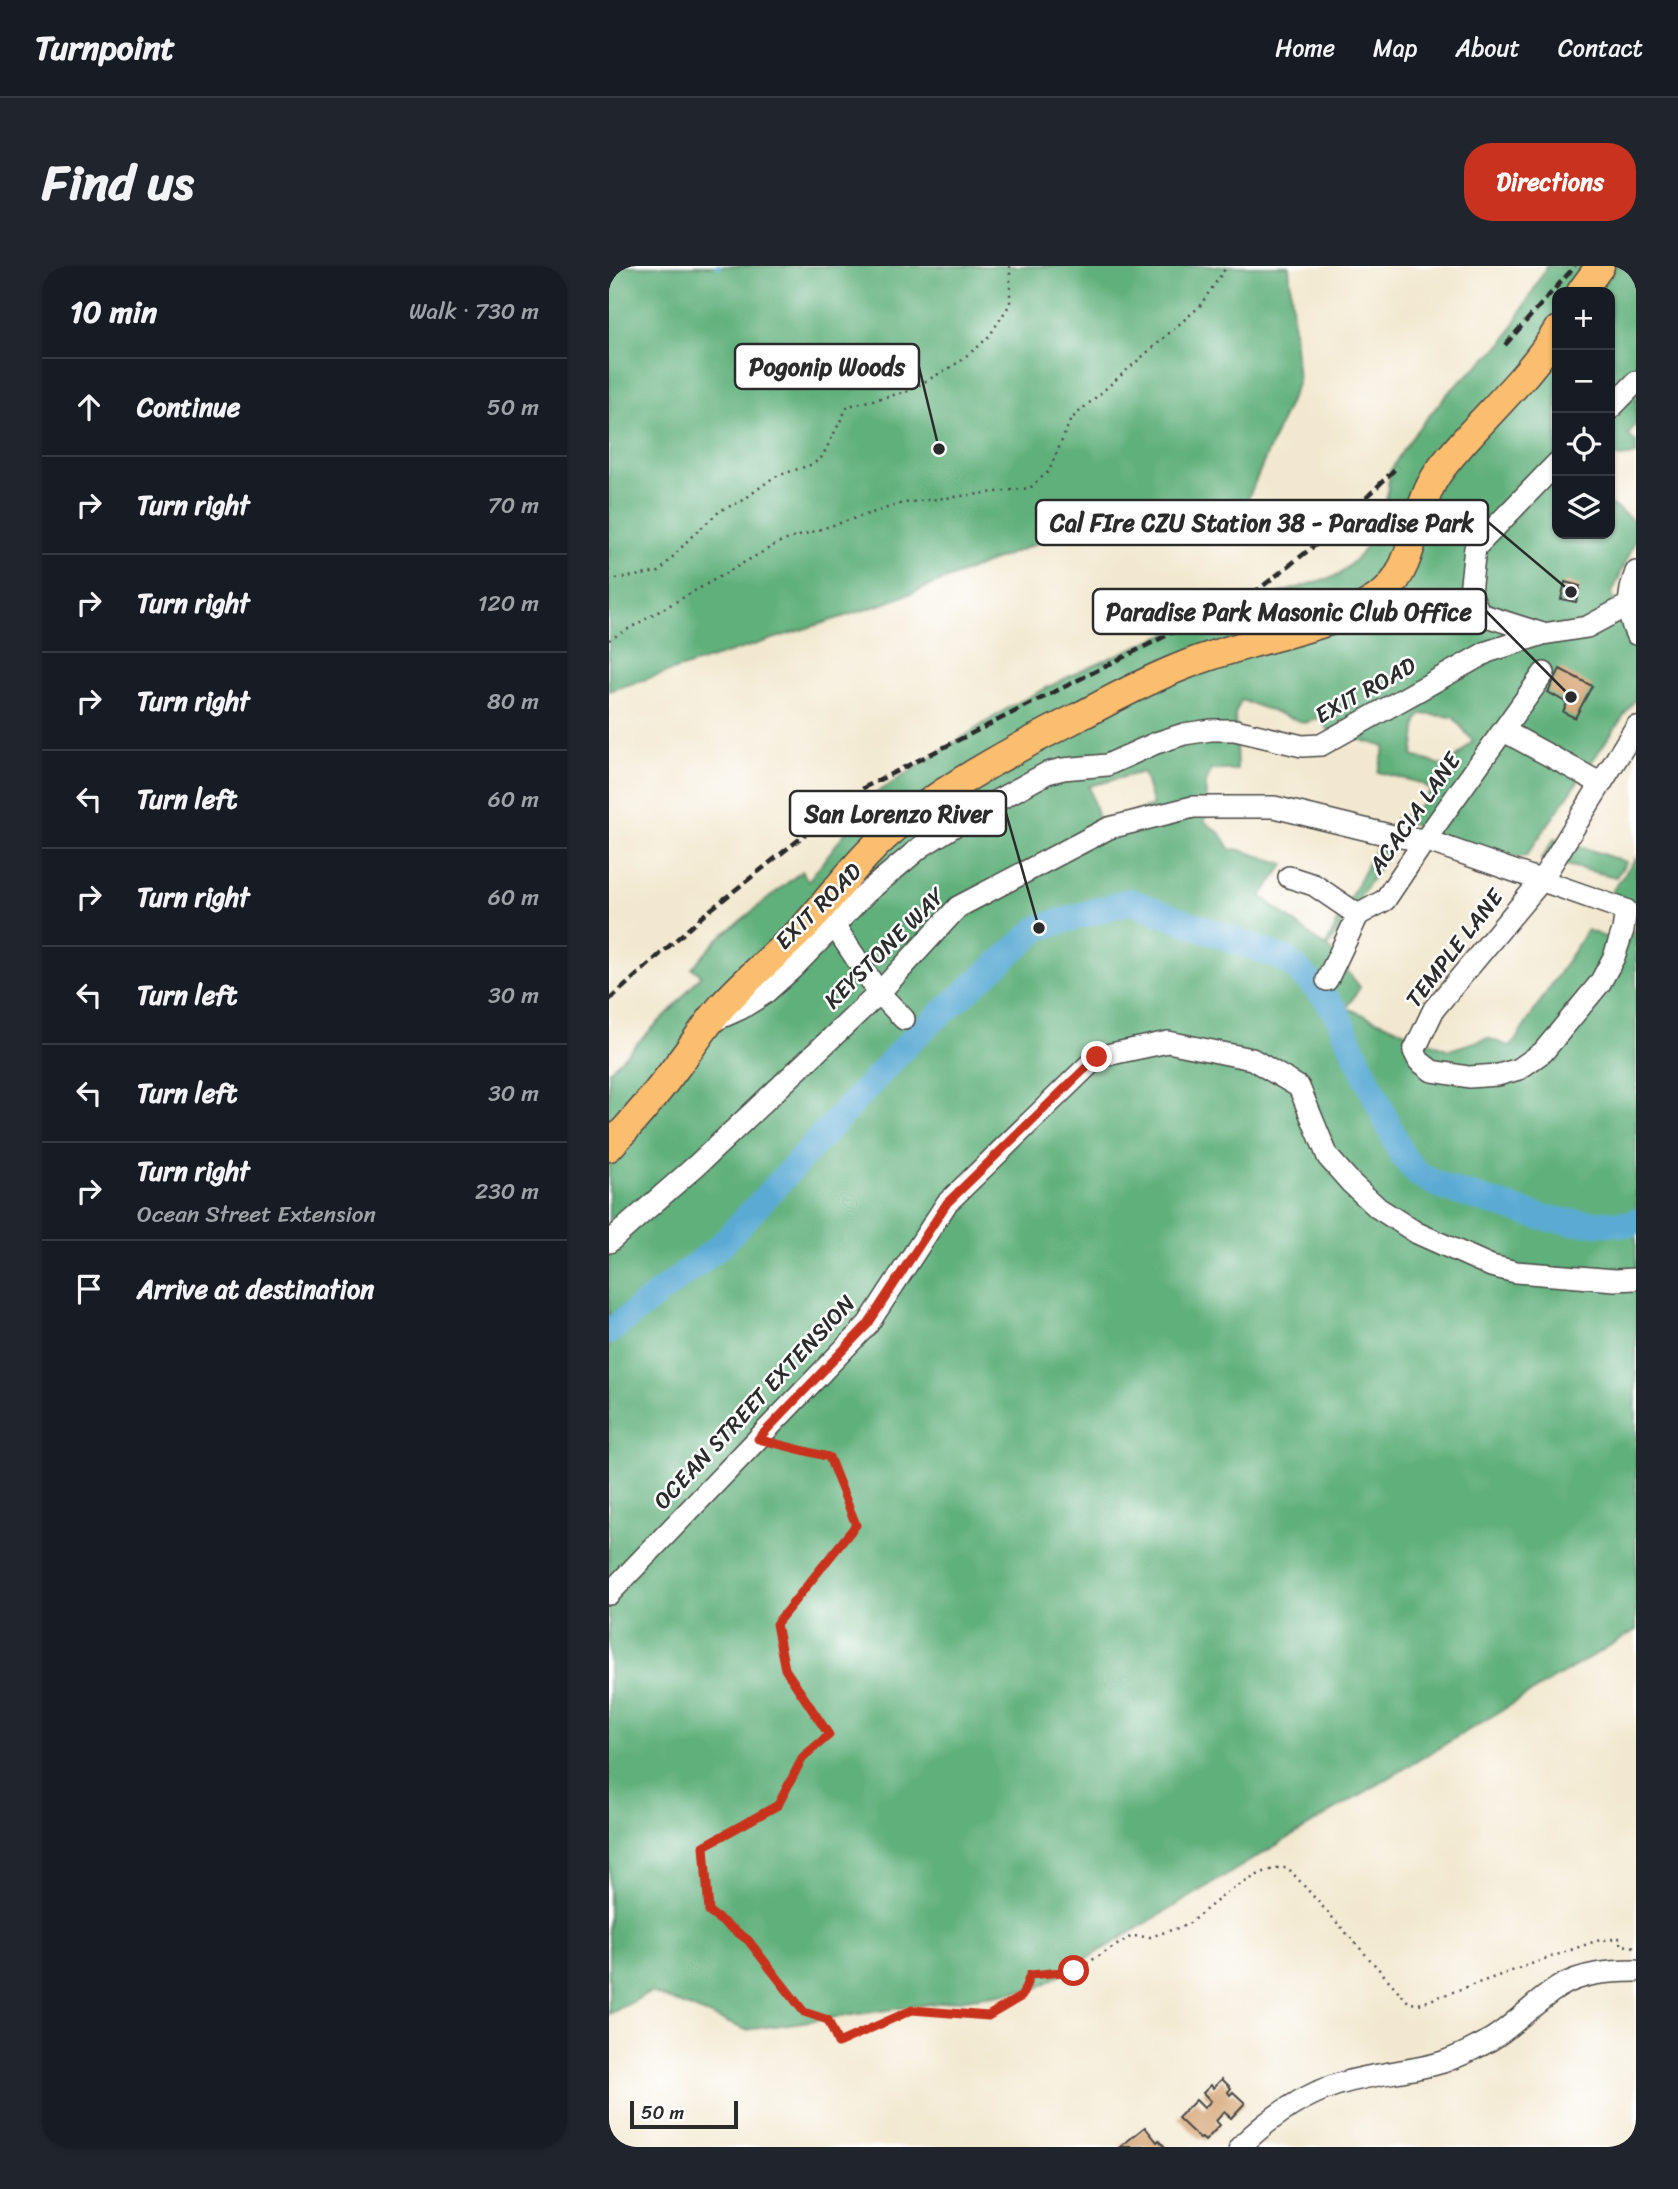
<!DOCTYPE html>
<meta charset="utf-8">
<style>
body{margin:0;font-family:Sriracha,sans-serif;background:#20242c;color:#f1f3f6}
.controls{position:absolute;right:21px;top:21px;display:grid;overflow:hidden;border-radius:14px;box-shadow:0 2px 5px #0004}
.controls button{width:63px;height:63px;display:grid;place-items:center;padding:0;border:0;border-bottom:2px solid #363941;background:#171b24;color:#f1f3f6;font:35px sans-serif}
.scale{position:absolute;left:21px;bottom:18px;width:108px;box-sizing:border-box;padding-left:7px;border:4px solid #2b2b2b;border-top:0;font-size:19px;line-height:24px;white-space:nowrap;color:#2b2b2b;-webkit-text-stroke:5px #fff;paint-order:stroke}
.stop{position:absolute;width:21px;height:21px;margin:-16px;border:5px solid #c8321e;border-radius:50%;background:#fff}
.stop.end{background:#c8321e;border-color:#fff;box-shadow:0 2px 7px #0008}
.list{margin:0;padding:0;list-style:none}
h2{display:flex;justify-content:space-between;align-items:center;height:91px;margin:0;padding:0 28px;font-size:30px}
h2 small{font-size:23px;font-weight:400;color:#9ea1a6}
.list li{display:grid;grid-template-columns:46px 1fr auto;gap:21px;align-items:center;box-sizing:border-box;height:98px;padding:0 28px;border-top:2px solid #363941}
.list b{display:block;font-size:26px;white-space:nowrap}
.list p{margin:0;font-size:23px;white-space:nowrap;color:#9ea1a6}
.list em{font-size:23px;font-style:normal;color:#9ea1a6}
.icon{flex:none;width:38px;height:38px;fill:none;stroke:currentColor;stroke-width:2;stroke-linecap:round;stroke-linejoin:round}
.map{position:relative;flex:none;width:1027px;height:1881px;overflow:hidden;border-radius:28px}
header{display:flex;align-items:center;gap:42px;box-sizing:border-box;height:98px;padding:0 35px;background:#171b24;border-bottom:2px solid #363941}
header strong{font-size:33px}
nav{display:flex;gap:38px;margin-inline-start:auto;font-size:24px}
.intro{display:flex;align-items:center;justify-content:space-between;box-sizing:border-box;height:168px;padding:0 42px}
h1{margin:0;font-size:49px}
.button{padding:18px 32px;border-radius:28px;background:#c8321e;color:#fff;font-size:24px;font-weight:700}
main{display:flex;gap:42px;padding:0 42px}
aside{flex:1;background:#171b24;border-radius:28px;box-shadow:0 2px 5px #0004}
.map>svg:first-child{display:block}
.forest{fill:#60b07b;stroke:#466e53;stroke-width:2;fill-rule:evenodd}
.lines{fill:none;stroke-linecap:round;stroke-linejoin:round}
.stream{stroke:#5aaad4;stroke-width:4.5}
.river{stroke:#5aaad4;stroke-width:26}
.building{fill:#d29d69}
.minor-casing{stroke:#494744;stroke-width:24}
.major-casing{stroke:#494744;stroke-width:31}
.path{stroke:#494744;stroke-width:2.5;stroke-dasharray:2 5;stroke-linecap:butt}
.minor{stroke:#fff;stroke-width:21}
.major{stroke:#fbbe6e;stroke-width:28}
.rail{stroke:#2b2b2b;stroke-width:4.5;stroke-dasharray:10 5;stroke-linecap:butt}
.route{stroke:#c8321e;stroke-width:9}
.labels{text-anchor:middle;stroke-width:5;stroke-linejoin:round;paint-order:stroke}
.street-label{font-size:23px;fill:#2b2b2b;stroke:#fff}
.leader{fill:none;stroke:#2b2b2b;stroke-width:2.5}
.callout-dot{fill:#2b2b2b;stroke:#fff;stroke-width:2.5}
.callout{fill:#fff;stroke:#2b2b2b;stroke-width:2.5}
.callout-label{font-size:24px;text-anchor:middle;font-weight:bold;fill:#2b2b2b}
</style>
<header>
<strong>Turnpoint</strong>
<nav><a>Home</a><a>Map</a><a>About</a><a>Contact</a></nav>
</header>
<div class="intro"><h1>Find us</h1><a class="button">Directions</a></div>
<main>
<aside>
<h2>10 min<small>Walk · 730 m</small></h2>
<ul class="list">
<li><svg class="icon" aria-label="ahead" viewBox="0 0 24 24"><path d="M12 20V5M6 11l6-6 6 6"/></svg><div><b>Continue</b></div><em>50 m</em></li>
<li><svg class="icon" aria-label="right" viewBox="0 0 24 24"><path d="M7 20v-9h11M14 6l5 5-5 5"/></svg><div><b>Turn right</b></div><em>70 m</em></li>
<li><svg class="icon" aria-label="right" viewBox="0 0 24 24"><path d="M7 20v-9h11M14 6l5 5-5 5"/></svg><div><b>Turn right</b></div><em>120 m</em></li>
<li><svg class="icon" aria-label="right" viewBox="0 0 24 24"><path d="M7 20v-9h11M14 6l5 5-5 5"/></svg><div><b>Turn right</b></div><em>80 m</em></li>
<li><svg class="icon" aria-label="left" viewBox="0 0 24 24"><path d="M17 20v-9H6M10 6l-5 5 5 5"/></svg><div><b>Turn left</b></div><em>60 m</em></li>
<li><svg class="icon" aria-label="right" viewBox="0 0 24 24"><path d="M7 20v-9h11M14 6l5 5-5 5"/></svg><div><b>Turn right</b></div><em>60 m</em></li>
<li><svg class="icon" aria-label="left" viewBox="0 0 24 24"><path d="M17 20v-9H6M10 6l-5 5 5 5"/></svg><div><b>Turn left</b></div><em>30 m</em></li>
<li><svg class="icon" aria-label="left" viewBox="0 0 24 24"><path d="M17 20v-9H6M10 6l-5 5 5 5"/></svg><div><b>Turn left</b></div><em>30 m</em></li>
<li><svg class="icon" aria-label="right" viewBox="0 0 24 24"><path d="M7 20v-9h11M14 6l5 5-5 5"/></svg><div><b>Turn right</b><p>Ocean Street Extension</p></div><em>230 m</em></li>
<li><svg class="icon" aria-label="arrive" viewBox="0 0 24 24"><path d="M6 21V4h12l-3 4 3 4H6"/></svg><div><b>Arrive at destination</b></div></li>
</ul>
</aside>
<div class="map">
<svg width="1027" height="1881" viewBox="0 0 1027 1881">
<rect width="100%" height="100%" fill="#fff"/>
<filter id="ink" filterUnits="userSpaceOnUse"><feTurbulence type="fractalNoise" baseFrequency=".0143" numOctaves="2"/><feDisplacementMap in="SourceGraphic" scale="14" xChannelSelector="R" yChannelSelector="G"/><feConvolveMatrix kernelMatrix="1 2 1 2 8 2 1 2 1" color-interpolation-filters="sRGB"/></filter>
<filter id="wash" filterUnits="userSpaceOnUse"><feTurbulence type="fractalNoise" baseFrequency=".00686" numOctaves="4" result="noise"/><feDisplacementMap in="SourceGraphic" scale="28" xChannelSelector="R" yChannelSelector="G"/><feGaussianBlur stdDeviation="1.57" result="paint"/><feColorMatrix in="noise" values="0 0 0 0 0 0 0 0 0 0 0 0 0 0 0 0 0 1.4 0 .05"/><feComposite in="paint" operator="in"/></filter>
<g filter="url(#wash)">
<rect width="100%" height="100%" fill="#f2e8cf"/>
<path class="forest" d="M0,0H680L689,116L628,258L500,249L277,337L0,425Z
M938,0H1027V159L1019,169L1027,176V189L1001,192V26H948V268H1001V238L1027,256V273L1003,327L1006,342L1027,358V432L917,590L889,594L799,556L719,681L751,721L738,742L840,784L879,772L902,781L978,664L1016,679L1027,661V1364L427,1723L137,1764L42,1726L0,1748V805L66,740L92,709L83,702L109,673L193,605L199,615L266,528L402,440L475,403L552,370L649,334L730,309L751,289L768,263L777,235L781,205L794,184L808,164L840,126L895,76ZM632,434L696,457L713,451L719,464L776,481L769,506L811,517L822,524C812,537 806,550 788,551L763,589L716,681L652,630L676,598L628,583L622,584L612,568L596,556L597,517L602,504H628L626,448ZM812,448L844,451L864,475L838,501L804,490L808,455ZM534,506L544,540L490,557L480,520Z
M946,572L1017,596L1007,611L932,593Z
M1027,592V648L996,635Z"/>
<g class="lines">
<path class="stream" d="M108,0H110"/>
<path class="river" d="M0,1066L111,980L303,773L430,662L521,635L678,694L710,724L727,745L794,891L809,908L835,922L932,951L962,956L1022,958L1027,955"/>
</g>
<g id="blocks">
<path class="building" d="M956,316L971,320L967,336L952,333Z
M951,403L983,420L966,452L954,446L958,437L939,426Z
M613,1813L622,1822L619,1826L621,1829L624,1826L636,1837L622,1852L615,1846L607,1855L611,1859L596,1875L593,1872L591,1873L569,1852L587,1834L595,1842L602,1835L594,1827L602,1819L604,1822Z
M536,1861L548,1876L550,1874L556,1881H511Z"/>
</g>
</g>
<g filter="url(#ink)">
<use href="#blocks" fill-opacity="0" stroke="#494744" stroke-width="2"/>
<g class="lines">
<defs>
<path id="minor" d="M1001,143L1027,116
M948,197L866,282L861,326L871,348L934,368L978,361L1019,339
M1027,306C1019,327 1017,347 1027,368
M895,465L991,517
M680,611L705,619L749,649
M225,659L270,727L295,753
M718,714L749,649L776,634L816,574L935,407
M102,756L131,743L155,728L183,703L257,627L313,580L369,545L438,507L454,503L498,499L547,477L575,468L602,464H626L693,480L712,479L878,386L934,368
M0,976L89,898L270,727L349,641L500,562L584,541H665L784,570L816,574L1017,644L1014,664L1005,691L991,717L934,786L910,803L889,809L860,811L823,805L810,795L805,785L825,743L932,615L1027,461
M0,1328L259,1058L338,937L488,791L559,776L643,793L690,821L719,891L742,917L769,942L808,967L882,1000L907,1006L1006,1014L1027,1013
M631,1881C657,1855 689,1832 724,1820C760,1807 798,1807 834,1796C845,1792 857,1787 868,1781C899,1767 921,1739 950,1721C973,1707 1001,1705 1027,1705"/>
<path id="major" d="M972,26L991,0
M0,881C26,854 49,826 71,796C85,778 98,757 114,739C140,710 171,686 198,658C230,622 257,583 296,554C351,512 413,479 475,448C507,431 540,413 574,400C606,387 640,378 673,369C709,359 745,350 775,327C805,302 805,248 824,215C832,200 845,187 856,174C887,139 924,105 948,65"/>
</defs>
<use href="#minor" class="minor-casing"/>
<use href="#major" class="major-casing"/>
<path class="path" d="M0,314L50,306L81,272L112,244L133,235L165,211L204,198L213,191L239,140L297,126L344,100L370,80L381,69L401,38V0
M0,374L171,276L294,237L421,222L440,205L462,153L590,41L618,0
M170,1178L220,1191L247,1259L167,1358L176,1403L220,1470L194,1491L169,1539L95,1579L100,1646L139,1674L195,1746L219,1754L229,1777L303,1743L378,1750L413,1730L421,1709L465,1705L523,1670L541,1671L578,1659L620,1625L652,1607L668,1602H679L800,1737L810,1738L987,1675L1012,1672V1679L1027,1681"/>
<use href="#minor" class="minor"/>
<use href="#major" class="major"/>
<path class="rail" d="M896,79L966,0
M0,734L96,648L256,521L650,323L723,266L789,200"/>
</g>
</g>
<g class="lines" filter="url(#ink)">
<path class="route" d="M465,1705L421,1709L413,1730L379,1750L303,1744L229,1777L219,1754L195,1746L139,1674L100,1646L95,1580L169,1539L194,1491L220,1469L176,1403L167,1358L247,1259L220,1191L149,1173L259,1058L338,937L488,791"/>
</g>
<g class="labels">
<g class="street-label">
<text transform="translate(756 424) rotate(-29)" y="8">EXIT ROAD</text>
<text transform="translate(805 547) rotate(-55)" y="8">ACACIA LANE</text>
<text transform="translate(209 640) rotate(-45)" y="8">EXIT ROAD</text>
<text transform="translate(275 682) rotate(-45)" y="8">KEYSTONE WAY</text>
<text transform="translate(845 682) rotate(-52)" y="8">TEMPLE LANE</text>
<text transform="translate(145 1136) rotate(-47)" y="8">OCEAN STREET EXTENSION</text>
</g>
</g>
<path class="leader" d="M330 183L310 101M962 326L879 256M962 431L877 345M430 662L397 547"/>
<g class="callout-dot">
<circle cx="330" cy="183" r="7"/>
<circle cx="962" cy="326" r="7"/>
<circle cx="962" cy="431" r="7"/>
<circle cx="430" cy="662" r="7"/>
</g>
<g class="callout">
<rect x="126" y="78" width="184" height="45" rx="7"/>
<rect x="427" y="234" width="452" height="45" rx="7"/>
<rect x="484" y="323" width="393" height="45" rx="7"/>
<rect x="181" y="525" width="216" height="45" rx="7"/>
</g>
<g class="callout-label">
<text x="218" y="109">Pogonip Woods</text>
<text x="653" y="265">Cal FIre CZU Station 38 - Paradise Park</text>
<text x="680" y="354">Paradise Park Masonic Club Office</text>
<text x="289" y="556">San Lorenzo River</text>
</g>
</svg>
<div class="controls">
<button>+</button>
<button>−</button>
<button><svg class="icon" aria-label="locate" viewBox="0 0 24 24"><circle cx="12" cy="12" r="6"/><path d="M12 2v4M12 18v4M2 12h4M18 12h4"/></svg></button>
<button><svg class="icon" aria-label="layers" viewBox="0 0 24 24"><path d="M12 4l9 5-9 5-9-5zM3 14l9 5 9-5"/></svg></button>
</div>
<div class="scale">50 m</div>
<div class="stop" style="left:465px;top:1705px"></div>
<div class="stop end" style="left:488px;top:791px"></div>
</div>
</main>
